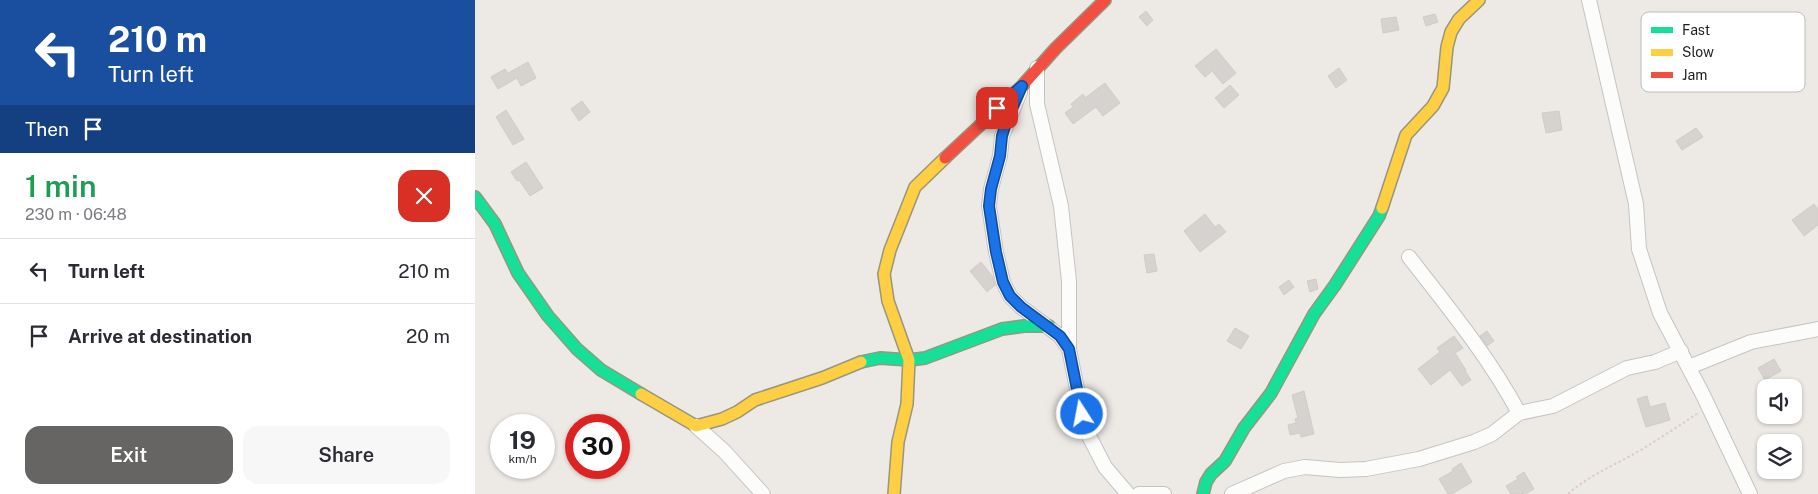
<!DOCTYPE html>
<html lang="en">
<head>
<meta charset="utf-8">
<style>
	body { margin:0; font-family:"Public Sans",sans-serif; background:#f7f7f7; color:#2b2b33; height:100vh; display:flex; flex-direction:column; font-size:19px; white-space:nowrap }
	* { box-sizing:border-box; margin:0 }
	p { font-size:16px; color:#7c7c81 }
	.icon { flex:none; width:28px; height:28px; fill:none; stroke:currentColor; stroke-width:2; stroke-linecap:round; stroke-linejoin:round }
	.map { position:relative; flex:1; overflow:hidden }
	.panel { display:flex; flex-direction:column; background:#fff; width:475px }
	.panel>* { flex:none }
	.banner { background:#1a4fa0; color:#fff; overflow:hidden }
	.controls { position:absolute; left:1282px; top:379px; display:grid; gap:10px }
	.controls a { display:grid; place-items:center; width:45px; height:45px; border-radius:10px; background:#fff; box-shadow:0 1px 4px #0004; font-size:25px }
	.speed { position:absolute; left:15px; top:414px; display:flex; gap:10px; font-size:25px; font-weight:700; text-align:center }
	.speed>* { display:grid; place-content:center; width:65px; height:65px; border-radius:50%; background:#fff; box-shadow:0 1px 4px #0004; line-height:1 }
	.speed small { font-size:12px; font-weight:400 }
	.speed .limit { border:8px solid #d22; background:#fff; color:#111 }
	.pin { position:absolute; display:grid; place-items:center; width:42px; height:42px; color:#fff; margin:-21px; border-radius:10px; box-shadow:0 2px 8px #0006 }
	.me { position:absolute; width:55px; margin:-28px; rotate:349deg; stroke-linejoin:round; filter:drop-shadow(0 0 4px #0008) }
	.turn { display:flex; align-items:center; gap:18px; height:105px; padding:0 25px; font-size:22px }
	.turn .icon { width:65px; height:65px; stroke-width:2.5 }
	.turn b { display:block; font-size:35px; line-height:42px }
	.then { display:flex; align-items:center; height:48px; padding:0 25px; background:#0003; gap:10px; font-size:19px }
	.round { display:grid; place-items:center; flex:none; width:52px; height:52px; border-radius:15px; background:#f7f7f7 }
	.overview { display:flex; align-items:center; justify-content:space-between; height:85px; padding:0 25px }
	h1 { font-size:30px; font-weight:600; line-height:38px; color:#1e9e55 }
	.action { display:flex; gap:10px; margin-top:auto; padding:10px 25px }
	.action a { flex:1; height:58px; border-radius:15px; background:#666564; color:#fff; font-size:20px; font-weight:600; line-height:58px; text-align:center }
	.action a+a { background:#f7f7f7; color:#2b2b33 }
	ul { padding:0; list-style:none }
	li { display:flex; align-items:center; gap:15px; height:65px; padding:0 25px; border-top:1px solid #e1e1e2 }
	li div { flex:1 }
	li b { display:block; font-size:19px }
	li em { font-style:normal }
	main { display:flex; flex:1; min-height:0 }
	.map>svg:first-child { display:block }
	.building { fill:#d5d2cf; stroke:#d0ccc7 }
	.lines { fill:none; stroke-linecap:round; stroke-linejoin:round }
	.street-casing { stroke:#c5c4c2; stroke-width:16 }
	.fast-casing { stroke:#97967e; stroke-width:14 }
	.slow-casing { stroke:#97967e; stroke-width:14 }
	.jam-casing { stroke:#97967e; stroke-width:14 }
	.path { stroke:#dbcbc9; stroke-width:2; stroke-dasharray:2.5 2.5; stroke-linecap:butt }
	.street { stroke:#fcfcfb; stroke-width:14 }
	.fast { stroke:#16e098; stroke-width:11 }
	.slow { stroke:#ffcf43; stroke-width:11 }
	.jam { stroke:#f24e42; stroke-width:11 }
	.route-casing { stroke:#114b97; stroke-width:12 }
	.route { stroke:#1a73e8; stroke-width:9 }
	.key { fill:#fff; stroke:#bcbcbc; stroke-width:1 }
	.key-label { font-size:14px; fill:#1e1e1e }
</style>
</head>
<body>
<main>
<section class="panel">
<div class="banner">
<div class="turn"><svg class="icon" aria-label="left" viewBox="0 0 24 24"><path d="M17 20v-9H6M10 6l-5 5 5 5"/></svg><div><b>210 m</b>Turn left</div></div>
<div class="then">Then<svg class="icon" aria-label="arrive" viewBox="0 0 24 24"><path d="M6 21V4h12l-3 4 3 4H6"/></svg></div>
</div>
<div class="overview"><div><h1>1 min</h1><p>230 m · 06:48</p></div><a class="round" style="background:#d93025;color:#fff"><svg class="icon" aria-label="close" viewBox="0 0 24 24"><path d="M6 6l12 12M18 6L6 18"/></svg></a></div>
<ul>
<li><svg class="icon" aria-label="left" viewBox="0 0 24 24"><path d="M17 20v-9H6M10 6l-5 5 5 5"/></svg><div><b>Turn left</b></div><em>210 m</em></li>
<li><svg class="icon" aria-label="arrive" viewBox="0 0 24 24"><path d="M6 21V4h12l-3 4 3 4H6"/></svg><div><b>Arrive at destination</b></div><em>20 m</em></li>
</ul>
<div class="action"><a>Exit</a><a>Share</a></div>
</section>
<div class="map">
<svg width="1343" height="494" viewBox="0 0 1343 494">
	<rect width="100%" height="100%" fill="#edeae6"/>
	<!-- building -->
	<g class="building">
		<polygon points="671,11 678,20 672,26 664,17"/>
		<polygon points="960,14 963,22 951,26 948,17"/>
		<polygon points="921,17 924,30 908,33 906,19"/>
		<polygon points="741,49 761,73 748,84 737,71 730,77 720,66"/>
		<polygon points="53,62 61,78 46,86 42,78 23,89 16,77 30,69 33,73"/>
		<polygon points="864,68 872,80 861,88 853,76"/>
		<polygon points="630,83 645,103 628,116 621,107 598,124 590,113 598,107 596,104 608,94 610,98"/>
		<polygon points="755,85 764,95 749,108 740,98"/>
		<polygon points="107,101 115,112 104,121 96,109"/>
		<polygon points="31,110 49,139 38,145 21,117"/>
		<polygon points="1084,111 1087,130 1071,133 1067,113"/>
		<polygon points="1221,128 1228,137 1207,150 1201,141"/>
		<polygon points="51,162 68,188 55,196 44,180 42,181 36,172"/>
		<polygon points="1339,204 1343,209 1343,225 1329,236 1317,220"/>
		<polygon points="730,214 740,227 744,224 751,232 725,252 709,231"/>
		<polygon points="679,254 682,271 672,273 669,255"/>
		<polygon points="506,262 518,277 520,285 512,292 495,271"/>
		<polygon points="841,279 843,289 835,292 832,281"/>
		<polygon points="814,280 819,287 809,295 804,287"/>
		<polygon points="760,328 774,336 766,349 752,341"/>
		<polygon points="1012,331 1019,341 1012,346 1005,336"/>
		<polygon points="979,336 988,348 980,353 991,370 990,371 996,380 987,386 975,370 956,385 943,369 965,352 962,348"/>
		<polygon points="1299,359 1306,371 1290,380 1283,368"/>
		<polygon points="829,391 839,434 826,437 825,433 815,435 813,425 821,423 820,419 823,418 817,395"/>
		<polygon points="1172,396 1175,407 1190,403 1195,420 1171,427 1162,399"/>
		<polygon points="986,463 997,482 977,494 973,494 964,479 978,471 977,469"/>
		<polygon points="1049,472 1059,489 1050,494 1036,494 1031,486 1043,479 1041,477"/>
	</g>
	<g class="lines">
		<!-- street casing -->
		<g class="street-casing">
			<g id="street">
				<polyline points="1114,0 1161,204 1164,249 1185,313 1228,395 1275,494"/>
				<polyline points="562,68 562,104 586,206 594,281 594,349"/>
				<polyline points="545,92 527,136 525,156 516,189 514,206 521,252 528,282 535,296 546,307 585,336 594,349 607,414 614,436 630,467 653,494"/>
				<path d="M 934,257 C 973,307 1014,357 1044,413"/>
				<polyline points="1214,367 1276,342 1343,329"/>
				<polyline points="221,426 249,451 288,494"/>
				<polyline points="664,494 689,494"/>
				<polyline points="757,494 809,471 830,467 865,470 891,469 944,459 999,442 1017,434 1044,413 1078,406 1152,368 1180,362 1206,351"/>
			</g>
		</g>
		<!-- fast casing -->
		<g class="fast-casing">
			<g id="fast">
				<polyline points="0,197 20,224 43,273 73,316 102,349 126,370 166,394"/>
				<polyline points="386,362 405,358 434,360 450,358 527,329 549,326 574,326"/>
				<polyline points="728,494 731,482 736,474 750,461 769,428 796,393 839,314 860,285 904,216 907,208"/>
			</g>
		</g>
		<!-- slow casing -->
		<g class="slow-casing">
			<g id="slow">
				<polyline points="907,208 931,135 958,106 968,88 972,47 976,32 984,19 1004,0"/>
				<polyline points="166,394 221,426 247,419 262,412 280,400 347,378 386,362"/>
				<polyline points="419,494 423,442 432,404 434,360 413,301 409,274 415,250 440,187 470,158"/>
			</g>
		</g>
		<!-- jam casing -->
		<g class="jam-casing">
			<polyline id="jam" points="470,158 547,86 581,48 630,0"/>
		</g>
		<!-- path -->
		<path class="path" d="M 1095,494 L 1094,493 C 1114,476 1135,467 1157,455 C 1180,442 1202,427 1223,413"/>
		<!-- street -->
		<use href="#street" class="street"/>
		<!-- fast -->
		<use href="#fast" class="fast"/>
		<!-- slow -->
		<use href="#slow" class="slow"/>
		<!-- jam -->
		<use href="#jam" class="jam"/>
	</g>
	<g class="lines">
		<!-- route casing -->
		<g class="route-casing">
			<polyline id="route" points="522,108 547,86 532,120 527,136 525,156 516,189 514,206 521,252 528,282 535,296 546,307 585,336 594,349 607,414"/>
		</g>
		<!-- route -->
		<use href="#route" class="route"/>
	</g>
	<!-- legend -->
	<rect x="1166" y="12" width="164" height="80" rx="8" class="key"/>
	<rect x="1176" y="27" width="22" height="6" fill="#16e098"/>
	<rect x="1176" y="49" width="22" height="7" fill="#ffcf43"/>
	<rect x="1176" y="72" width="22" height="6" fill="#f24e42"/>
	<g class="key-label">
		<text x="1207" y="35">Fast</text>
		<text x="1207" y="57">Slow</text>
		<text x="1207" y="80">Jam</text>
	</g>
</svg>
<div class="controls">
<a><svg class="icon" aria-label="sound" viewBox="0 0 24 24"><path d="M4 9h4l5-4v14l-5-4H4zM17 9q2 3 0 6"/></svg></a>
<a><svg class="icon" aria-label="layers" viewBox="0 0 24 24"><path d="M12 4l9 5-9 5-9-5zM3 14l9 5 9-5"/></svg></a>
</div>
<div class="speed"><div>19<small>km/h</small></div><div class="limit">30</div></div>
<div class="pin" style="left:522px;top:108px;background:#d93025"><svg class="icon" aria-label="arrive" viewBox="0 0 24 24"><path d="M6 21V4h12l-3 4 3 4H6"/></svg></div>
<svg class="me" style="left:607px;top:414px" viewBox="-20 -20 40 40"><circle r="17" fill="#1a73e8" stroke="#fff" stroke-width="3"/><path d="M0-11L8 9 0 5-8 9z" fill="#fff"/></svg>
</div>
</main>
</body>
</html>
